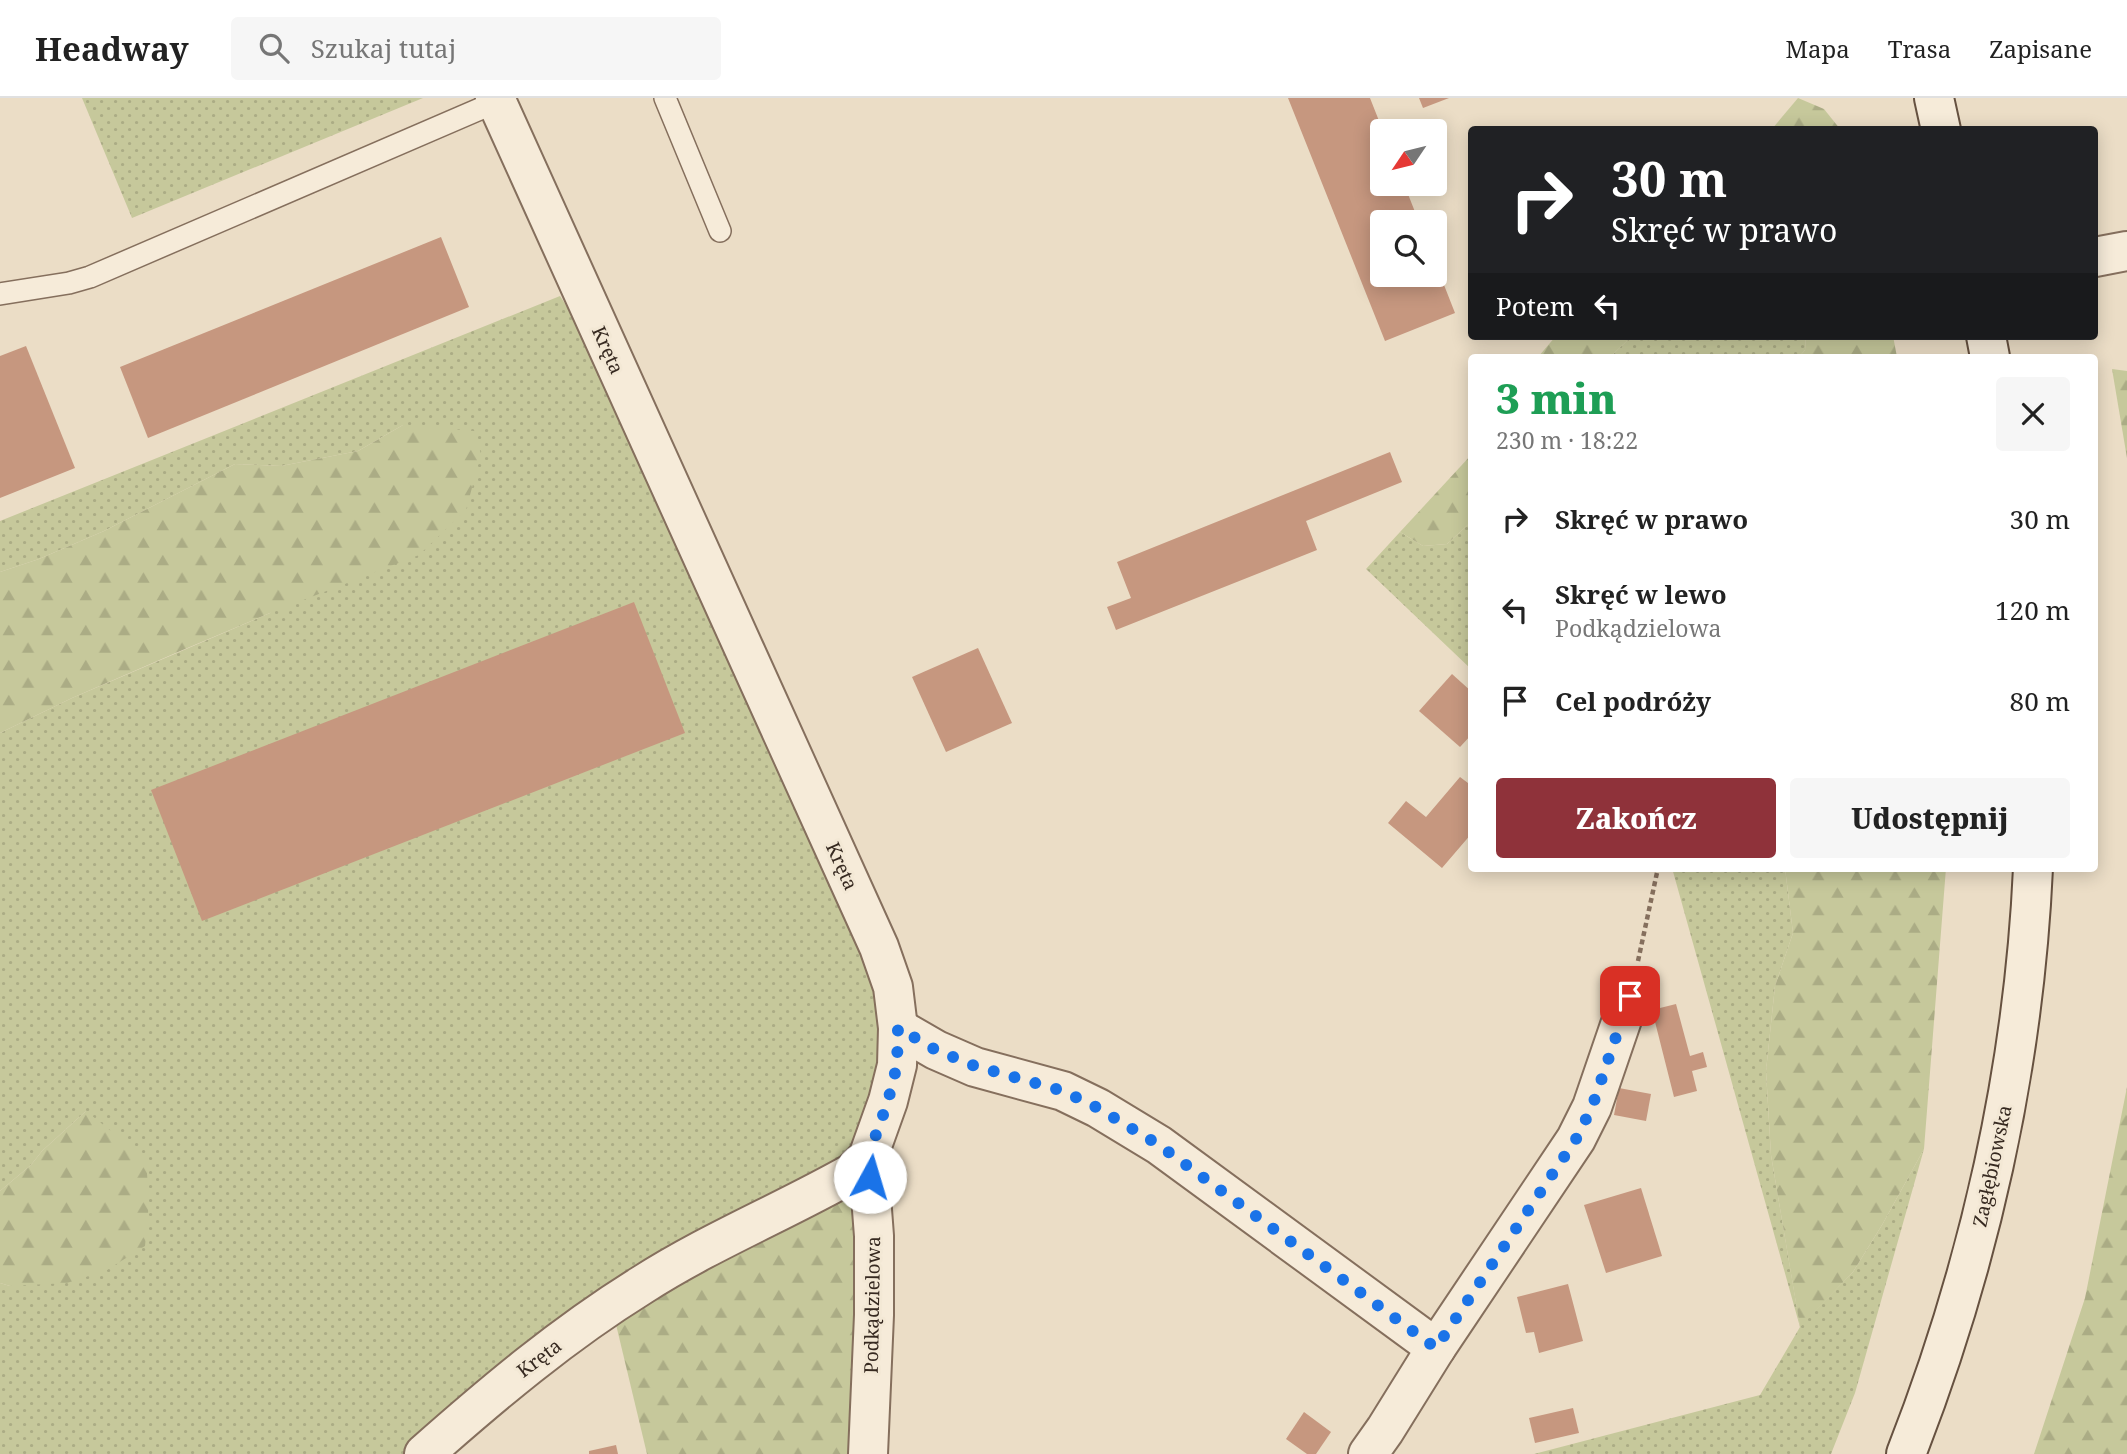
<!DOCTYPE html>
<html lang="pl">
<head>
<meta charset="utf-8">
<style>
	body { margin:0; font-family:"Noto Serif",serif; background:#f6f6f6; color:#222; height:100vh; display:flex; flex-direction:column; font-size:26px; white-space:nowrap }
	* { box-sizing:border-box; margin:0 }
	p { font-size:23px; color:#767676 }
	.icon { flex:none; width:38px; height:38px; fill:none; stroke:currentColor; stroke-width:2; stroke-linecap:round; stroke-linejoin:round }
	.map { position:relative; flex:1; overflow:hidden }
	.drawer { position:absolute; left:1468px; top:256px; width:630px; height:518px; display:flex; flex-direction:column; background:#fff; border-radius:7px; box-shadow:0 4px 18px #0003 }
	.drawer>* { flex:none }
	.hud { position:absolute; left:1468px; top:28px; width:630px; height:214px; border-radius:7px; box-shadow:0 4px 18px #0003; background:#202124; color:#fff; overflow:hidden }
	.needle { width:46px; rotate:235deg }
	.controls { position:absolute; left:1370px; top:21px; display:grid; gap:14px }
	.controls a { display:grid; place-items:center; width:77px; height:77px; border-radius:7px; background:#fff; box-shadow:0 4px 18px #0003; font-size:35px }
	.pin { position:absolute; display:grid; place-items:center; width:60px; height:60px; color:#fff; margin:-30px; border-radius:14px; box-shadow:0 4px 10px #0006 }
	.me { position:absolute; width:77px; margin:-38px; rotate:6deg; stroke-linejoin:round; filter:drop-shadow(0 0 5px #0008) }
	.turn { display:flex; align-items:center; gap:24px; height:147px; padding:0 28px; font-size:32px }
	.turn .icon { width:91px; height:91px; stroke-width:2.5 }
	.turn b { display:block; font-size:49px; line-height:60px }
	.then { display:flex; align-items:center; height:66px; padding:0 28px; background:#0003; gap:14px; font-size:26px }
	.round { display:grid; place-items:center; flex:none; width:74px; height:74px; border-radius:7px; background:#f6f6f6 }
	.overview { display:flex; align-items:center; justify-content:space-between; height:119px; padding:0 28px }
	h1 { font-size:42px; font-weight:800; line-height:52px; color:#1e9e55 }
	.primary-button { display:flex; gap:14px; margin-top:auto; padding:14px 28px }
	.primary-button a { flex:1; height:80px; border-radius:7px; background:#8f323a; color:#fff; font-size:28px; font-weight:800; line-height:80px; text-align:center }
	.primary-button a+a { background:#f6f6f6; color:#222 }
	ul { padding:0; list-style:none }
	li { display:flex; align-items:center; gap:21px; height:91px; padding:0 28px }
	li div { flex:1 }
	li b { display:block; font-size:26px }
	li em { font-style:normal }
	header { display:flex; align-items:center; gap:42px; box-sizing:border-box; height:98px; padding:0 35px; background:#fff; border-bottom:2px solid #e0e0e0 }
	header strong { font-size:33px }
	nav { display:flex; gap:38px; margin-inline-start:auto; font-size:24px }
	.search { width:490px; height:63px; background:#f6f6f6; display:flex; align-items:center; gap:18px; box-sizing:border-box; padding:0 24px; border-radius:7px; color:#767676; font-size:26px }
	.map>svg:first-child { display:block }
	.grass { fill:url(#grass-dots) }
	.forest { fill:url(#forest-firs) }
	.building { fill:#c6977f }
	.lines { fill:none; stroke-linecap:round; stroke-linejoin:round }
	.lane-casing { stroke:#856f5d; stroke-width:24 }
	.street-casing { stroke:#856f5d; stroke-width:42 }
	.secondary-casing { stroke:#665140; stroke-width:42 }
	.path { stroke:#856f5d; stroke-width:4.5; stroke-dasharray:5 3.5; stroke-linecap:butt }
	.lane { stroke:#f6ebd9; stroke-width:21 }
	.street { stroke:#f6ebd9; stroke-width:38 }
	.secondary { stroke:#f6ebd9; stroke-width:38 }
	.route { stroke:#1a73e8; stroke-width:12; stroke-dasharray:0 21.6 }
	.labels { text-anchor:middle; stroke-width:6; stroke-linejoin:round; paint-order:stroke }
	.street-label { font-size:19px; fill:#362920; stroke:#f3e8d5 }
</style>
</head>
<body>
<header>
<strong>Headway</strong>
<div class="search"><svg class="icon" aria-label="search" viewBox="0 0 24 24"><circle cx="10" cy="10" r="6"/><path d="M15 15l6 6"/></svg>Szukaj tutaj</div>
<nav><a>Mapa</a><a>Trasa</a><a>Zapisane</a></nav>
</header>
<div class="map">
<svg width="2127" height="1356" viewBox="0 0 2127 1356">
	<defs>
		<pattern id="grass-dots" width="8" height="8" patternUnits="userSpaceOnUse" patternTransform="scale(1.75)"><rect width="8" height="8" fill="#c6c89b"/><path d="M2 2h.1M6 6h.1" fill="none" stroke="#abac85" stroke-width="1.8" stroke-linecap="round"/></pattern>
		<pattern id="forest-firs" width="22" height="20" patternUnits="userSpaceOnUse" patternTransform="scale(1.75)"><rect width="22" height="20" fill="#c6c89b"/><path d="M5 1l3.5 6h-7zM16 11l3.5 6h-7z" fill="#abac85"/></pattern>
	</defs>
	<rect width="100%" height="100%" fill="#ebddc6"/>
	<!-- grass -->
	<g class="grass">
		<polygon points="82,0 423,0 132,120"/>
		<polygon points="560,198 578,225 873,875 883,956 872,1013 847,1058 409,1356 0,1356 0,1185 10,1188 86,1013 42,1053 31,1067 0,1093 0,635 72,600 270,515 403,327 358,353 281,368 235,366 104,433 39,461 0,474 0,423"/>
		<polygon points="1632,238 1806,238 1805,252 1799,259 1610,259"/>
		<polygon points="1472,423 1472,572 1366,471 1400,434 1423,448 1447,446"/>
		<polygon points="1672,770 1785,770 1793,835 1775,888 1766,973 1771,1057 1800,1228 1853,1174 1882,1127 1924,1051 1855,1295 1831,1356 1534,1356 1760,1297 1800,1229"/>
	</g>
	<!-- forest -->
	<g class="forest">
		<polygon points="1798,0 1824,11 1840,31 1772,31"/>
		<polygon points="1556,238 1632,238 1610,259 1538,259"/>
		<polygon points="1806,238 1893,238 1897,259 1799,259 1805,252"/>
		<polygon points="2112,271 2127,273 2127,360"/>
		<polygon points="403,327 474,333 481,356 466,412 419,457 270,515 178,554 72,600 0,635 0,474 39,461 104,433 235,366 281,368 358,353"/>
		<polygon points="1472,356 1472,423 1447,446 1423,448 1400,434"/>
		<polygon points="1785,770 1946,770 1924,1051 1882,1127 1853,1174 1800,1229 1771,1057 1766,973 1775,888 1793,835"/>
		<polygon points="2127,989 2127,1356 2034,1356 2085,1200"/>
		<polygon points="86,1013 146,1061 149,1104 145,1148 107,1172 67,1185 10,1188 0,1185 0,1093 31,1067 42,1053"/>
		<polygon points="850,1087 874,1217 869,1356 647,1356 613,1214"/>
	</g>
	<!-- building -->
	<g class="building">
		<polygon points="1288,0 1370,0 1383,33 1382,86 1404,86 1419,124 1382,124 1382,177 1435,177 1435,164 1455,215 1385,243"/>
		<polygon points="1419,0 1449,0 1423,10"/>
		<polygon points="441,139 469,209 148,340 120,269"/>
		<polygon points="26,248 75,370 0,400 0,258"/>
		<polygon points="1390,354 1402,384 1306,423 1317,452 1116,532 1107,509 1131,500 1117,464"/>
		<polygon points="634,504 685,635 202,823 151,692"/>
		<polygon points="978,550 1012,625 946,654 912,579"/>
		<polygon points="1452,576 1472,594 1472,636 1460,649 1419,613"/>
		<polygon points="1460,679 1472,688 1472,735 1442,770 1388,725 1406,703 1426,719"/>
		<polygon points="1676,906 1690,958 1703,954 1707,969 1692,973 1697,993 1674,999 1652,912"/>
		<polygon points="1619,990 1651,996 1646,1023 1614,1017"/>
		<polygon points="1641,1090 1662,1158 1606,1175 1584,1107"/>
		<polygon points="1568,1186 1583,1243 1539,1255 1534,1234 1526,1235 1517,1199"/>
		<polygon points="1573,1310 1579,1335 1535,1345 1529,1320"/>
		<polygon points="1304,1314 1331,1334 1316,1356 1307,1356 1286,1341"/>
		<polygon points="616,1347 618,1356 589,1356 589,1353"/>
	</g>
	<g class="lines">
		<!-- lane casing -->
		<g class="lane-casing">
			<g id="lane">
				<polyline points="665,0 720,133"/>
				<polyline points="0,196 69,185 90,179 496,4"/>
			</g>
		</g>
		<!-- street casing -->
		<g class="street-casing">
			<g id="street">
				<polyline points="2095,159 2127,153"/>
				<polyline points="898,930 936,952 975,969 1063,993 1098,1010 1159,1047 1436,1250"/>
				<polyline points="868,1059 874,1138 874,1217 868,1356"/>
				<path d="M 424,1356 C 493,1295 563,1236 642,1187 C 709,1144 783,1114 852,1075 L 868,1059 L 888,1003 L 897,967 L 898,930 L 893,889 L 879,849 L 495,0"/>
				<polyline points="1368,1356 1385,1332 1436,1250 1576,1041 1592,1009 1630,898"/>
			</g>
		</g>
		<!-- secondary casing -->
		<g class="secondary-casing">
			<g id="secondary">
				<polyline points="1934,0 1941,32"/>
				<polyline points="1986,238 1990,259"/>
				<path d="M 1906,1356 C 1979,1170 2024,970 2033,770"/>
			</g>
		</g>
		<!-- path -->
		<polyline class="path" points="1638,863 1658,770"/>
		<!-- lane -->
		<use href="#lane" class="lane"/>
		<!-- street -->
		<use href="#street" class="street"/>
		<!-- secondary -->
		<use href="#secondary" class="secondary"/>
	</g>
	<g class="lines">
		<!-- route -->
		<polyline class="route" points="870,1079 868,1059 888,1003 897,967 898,930 936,952 975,968 1063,993 1098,1010 1159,1047 1436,1250 1576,1041 1592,1009 1630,898"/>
	</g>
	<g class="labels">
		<!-- street labels -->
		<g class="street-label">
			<text transform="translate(608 252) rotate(66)" y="7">Kręta</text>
			<text transform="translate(842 768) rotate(66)" y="7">Kręta</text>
			<text transform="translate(1992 1068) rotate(-78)" y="7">Zagłębiowska</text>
			<text transform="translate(872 1207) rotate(-89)" y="7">Podkądzielowa</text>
			<text transform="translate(539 1260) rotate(-37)" y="7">Kręta</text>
		</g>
	</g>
</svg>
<div class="controls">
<a><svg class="needle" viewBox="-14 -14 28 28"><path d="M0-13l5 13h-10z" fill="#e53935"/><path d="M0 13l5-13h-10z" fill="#767676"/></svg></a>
<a><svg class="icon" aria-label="search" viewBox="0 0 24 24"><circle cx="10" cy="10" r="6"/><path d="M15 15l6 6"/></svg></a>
</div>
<div class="pin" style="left:1630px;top:898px;background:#d93025"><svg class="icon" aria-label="arrive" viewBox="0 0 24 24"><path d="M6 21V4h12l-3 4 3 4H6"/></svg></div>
<svg class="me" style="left:870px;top:1079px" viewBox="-20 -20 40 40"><circle r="19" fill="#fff"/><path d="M0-13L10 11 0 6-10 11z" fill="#1a73e8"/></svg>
<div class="hud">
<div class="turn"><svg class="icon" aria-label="right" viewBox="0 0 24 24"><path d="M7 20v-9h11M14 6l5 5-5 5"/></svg><div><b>30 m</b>Skręć w prawo</div></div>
<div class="then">Potem<svg class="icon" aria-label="left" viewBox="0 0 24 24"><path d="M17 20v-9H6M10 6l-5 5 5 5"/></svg></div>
</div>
<section class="drawer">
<div class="overview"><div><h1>3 min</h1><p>230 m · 18:22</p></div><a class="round"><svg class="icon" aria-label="close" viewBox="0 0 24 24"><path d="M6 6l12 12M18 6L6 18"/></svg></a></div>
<ul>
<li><svg class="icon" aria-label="right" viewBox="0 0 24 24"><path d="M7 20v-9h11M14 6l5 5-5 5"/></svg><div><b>Skręć w prawo</b></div><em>30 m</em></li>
<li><svg class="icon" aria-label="left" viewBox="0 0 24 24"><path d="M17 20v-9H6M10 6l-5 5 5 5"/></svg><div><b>Skręć w lewo</b><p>Podkądzielowa</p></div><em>120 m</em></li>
<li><svg class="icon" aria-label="arrive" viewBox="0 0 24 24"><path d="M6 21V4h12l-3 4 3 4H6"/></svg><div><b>Cel podróży</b></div><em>80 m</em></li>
</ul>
<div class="primary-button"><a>Zakończ</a><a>Udostępnij</a></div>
</section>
</div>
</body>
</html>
